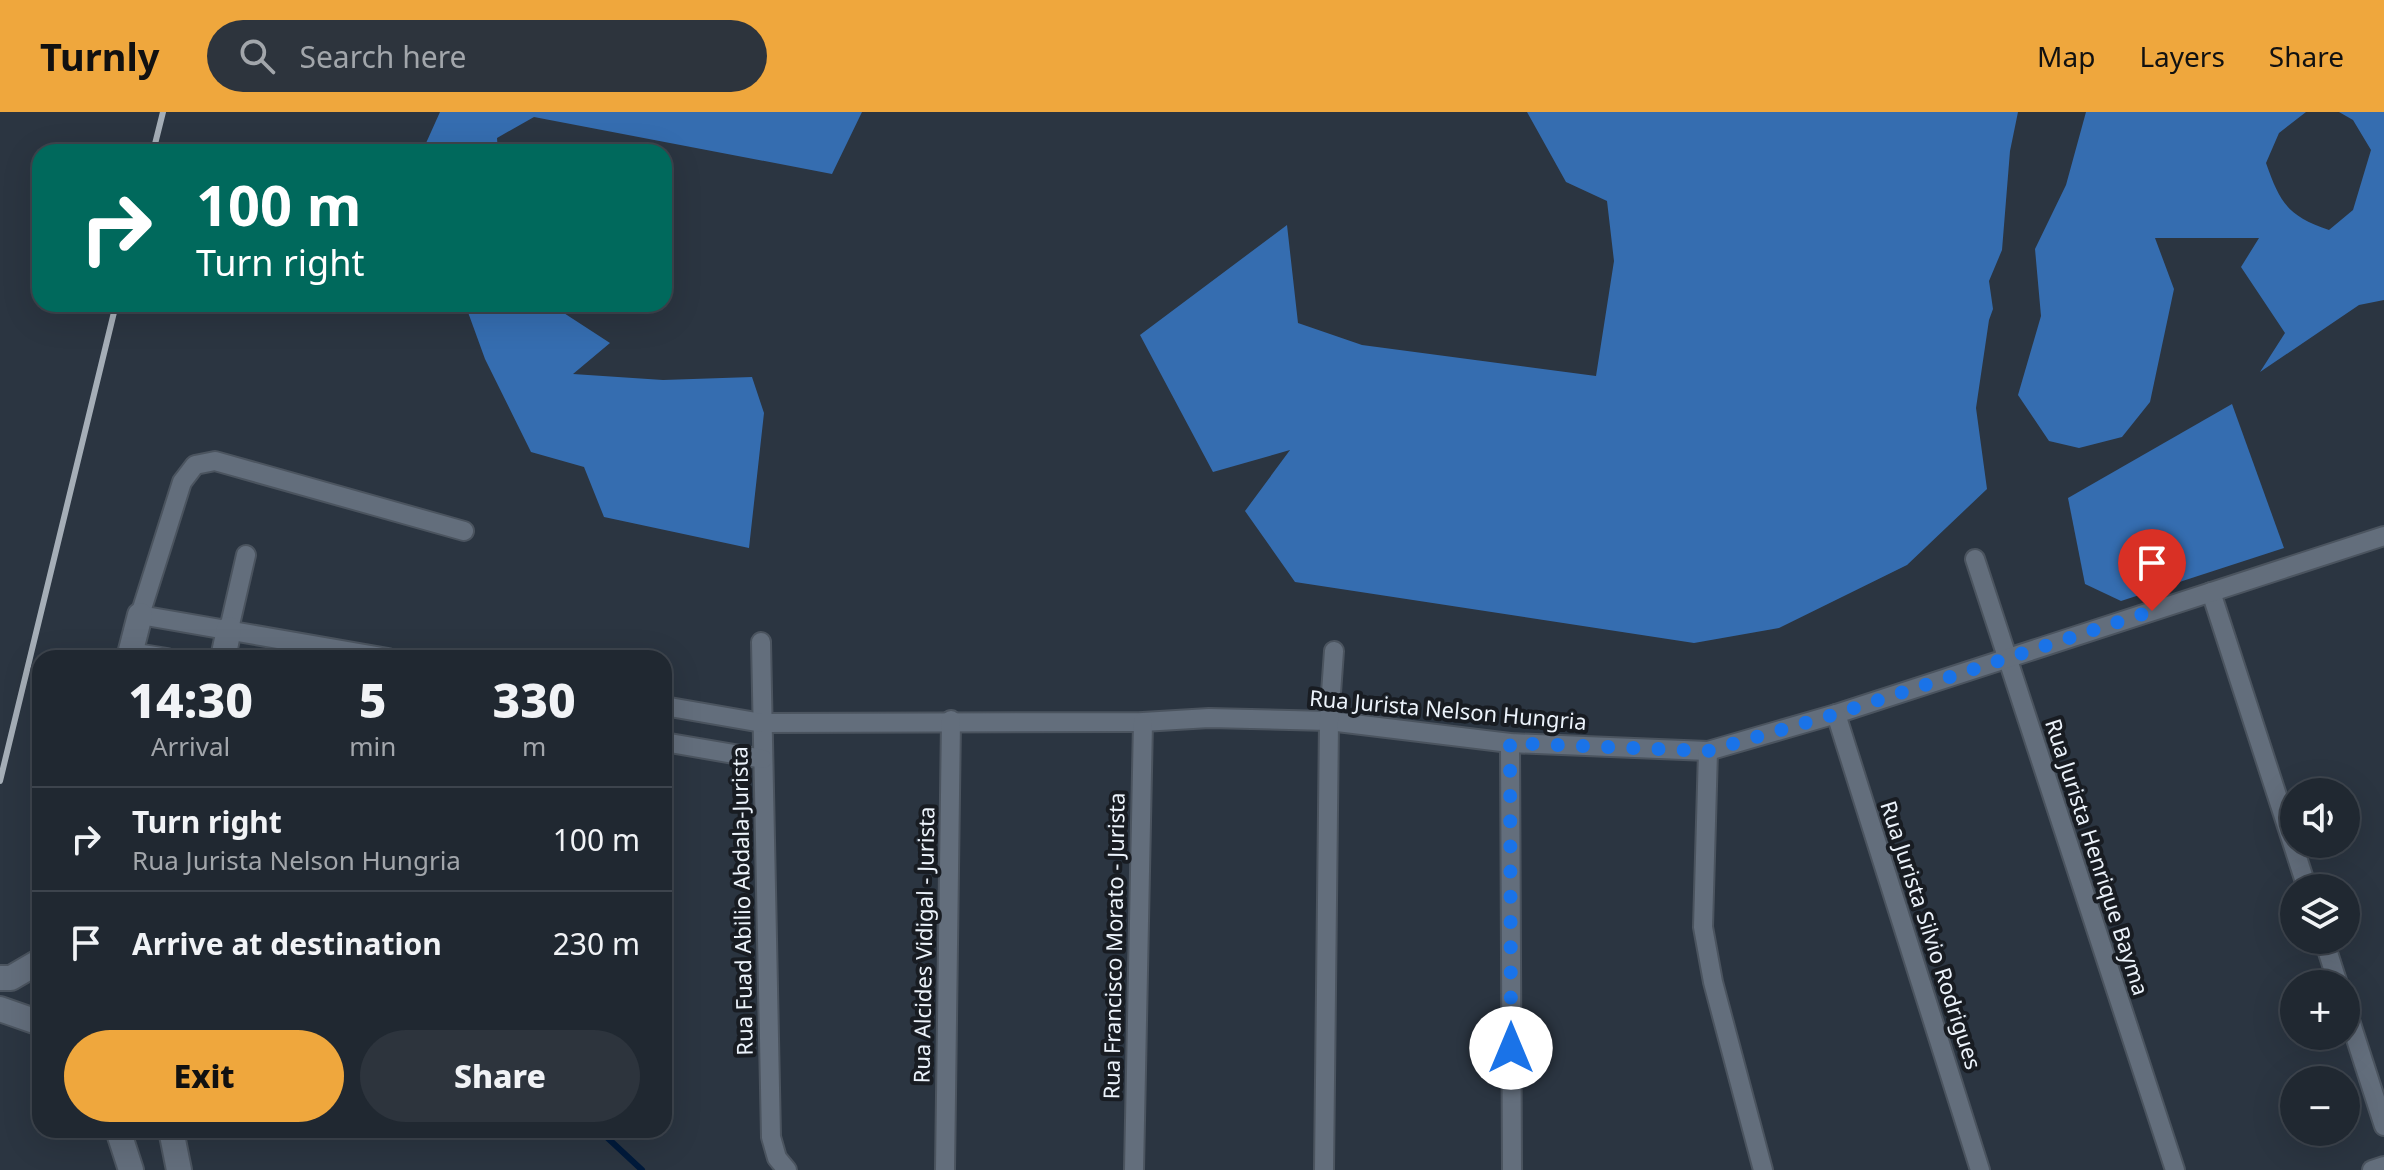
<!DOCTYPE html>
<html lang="en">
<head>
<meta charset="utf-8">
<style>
	body { margin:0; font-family:"Noto Sans",sans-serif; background:#2d343d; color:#f1f3f6; height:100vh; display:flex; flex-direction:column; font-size:30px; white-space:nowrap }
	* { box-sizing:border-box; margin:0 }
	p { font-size:26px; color:#a2a6ab }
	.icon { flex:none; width:44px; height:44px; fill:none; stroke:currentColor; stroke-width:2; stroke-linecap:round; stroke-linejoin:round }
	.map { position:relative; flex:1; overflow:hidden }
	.panel { position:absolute; left:32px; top:538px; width:640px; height:488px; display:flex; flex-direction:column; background:#202831; border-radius:24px; box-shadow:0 8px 32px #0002,0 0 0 2px #3d444d }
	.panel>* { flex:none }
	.guide { position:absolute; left:32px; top:32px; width:640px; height:168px; border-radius:24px; box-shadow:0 8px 32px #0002,0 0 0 2px #3d444d; background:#00695c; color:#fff; overflow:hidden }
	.buttons { position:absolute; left:2280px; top:666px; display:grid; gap:16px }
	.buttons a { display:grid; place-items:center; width:80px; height:80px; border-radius:50%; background:#202831; box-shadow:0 8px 32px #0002,0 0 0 2px #3d444d; font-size:40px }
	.pin { position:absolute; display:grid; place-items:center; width:68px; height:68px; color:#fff; margin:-82px -34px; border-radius:50% 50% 50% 0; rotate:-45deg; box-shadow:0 0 8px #0007 }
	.pin .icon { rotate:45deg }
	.me { position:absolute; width:88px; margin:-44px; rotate:0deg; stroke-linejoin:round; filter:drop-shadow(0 0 6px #0008) }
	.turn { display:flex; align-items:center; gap:28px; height:168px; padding:0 32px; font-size:36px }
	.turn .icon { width:104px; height:104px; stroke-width:2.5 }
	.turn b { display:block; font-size:56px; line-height:68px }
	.eta { display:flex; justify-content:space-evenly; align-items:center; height:136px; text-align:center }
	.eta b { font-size:48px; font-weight:800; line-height:56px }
	.cta { display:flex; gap:16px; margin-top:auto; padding:16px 32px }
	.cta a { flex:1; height:92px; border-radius:48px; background:#efa73d; color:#111; font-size:32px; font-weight:800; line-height:92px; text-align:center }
	.cta a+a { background:#2d343d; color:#f1f3f6 }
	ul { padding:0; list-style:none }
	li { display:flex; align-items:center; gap:24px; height:104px; padding:0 32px; border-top:2px solid #3d444d }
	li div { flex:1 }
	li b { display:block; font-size:30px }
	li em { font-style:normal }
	header { display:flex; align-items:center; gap:48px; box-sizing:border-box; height:112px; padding:0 40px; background:#efa73d; color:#111 }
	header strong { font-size:38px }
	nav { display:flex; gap:44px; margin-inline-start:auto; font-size:28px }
	.search { width:560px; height:72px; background:#2d343d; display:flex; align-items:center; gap:20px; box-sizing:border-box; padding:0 28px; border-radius:44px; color:#a2a6ab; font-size:30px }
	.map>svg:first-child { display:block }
	.forest { fill:#356db0 }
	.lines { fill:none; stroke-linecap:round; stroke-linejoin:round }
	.stream { stroke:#001a3b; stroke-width:6 }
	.minor-casing { stroke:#4b545f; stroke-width:22 }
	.tertiary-casing { stroke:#4b545f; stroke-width:28 }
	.minor { stroke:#636e7c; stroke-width:18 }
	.tertiary { stroke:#636e7c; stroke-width:24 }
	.rail { stroke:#a5aeb7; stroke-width:6 }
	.route { stroke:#1a73e8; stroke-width:14; stroke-dasharray:0 25.2 }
	.labels { text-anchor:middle; stroke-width:8; stroke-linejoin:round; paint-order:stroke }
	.street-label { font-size:22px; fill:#ecf3fb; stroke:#181c22 }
</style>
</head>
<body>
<header>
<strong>Turnly</strong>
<div class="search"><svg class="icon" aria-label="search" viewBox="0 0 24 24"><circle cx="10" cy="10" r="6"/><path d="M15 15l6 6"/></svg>Search here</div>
<nav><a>Map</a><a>Layers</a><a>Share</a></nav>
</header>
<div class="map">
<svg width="2384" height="1058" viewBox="0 0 2384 1058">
	<rect width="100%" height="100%" fill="#2b3541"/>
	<!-- forest -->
	<g class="forest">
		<polygon points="440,0 862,0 832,62 534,5 497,26 498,40 422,40"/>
		<polygon points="1527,0 2018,0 2010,39 2002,138 1989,169 1993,197 1989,208 1976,296 1987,377 1907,453 1779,516 1694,531 1295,470 1245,399 1290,338 1213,360 1140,223 1287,113 1298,211 1362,233 1596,264 1614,149 1607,89 1566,70"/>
		<path d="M 2086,0 L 2306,0 L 2279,21 L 2266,51 C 2280,91 2288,104 2329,118 L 2353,98 L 2371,38 L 2353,8 L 2339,0 L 2384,0 L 2384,188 L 2359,193 L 2260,260 L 2285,221 L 2241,155 L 2259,126 L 2155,126 L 2174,177 L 2150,290 L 2122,325 L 2079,336 L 2049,329 L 2018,283 L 2041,204 L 2035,137 L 2066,73 Z"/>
		<polygon points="465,192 550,192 610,231 573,262 663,268 752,265 764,301 749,436 604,405 584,355 531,340 485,247"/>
		<polygon points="2232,292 2284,436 2121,489 2085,472 2068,386"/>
	</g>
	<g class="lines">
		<!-- stream -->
		<polyline class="stream" points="599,1018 642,1058"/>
		<!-- minor casing -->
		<g class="minor-casing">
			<g id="minor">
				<polyline points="1975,447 2175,1058"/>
				<polyline points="2211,480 2307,776"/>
				<polyline points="229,517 246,443"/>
				<polyline points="761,530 771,1025 777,1046 787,1058"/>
				<polyline points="130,540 167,546"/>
				<polyline points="388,546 140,503 182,370 195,353 215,349 464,419"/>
				<polyline points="664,594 762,611 1143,610 1209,606 1329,609 1510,631 1708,639 1836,602 2384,424"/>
				<polyline points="1836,602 1980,1058"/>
				<polyline points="664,630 763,647"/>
				<polyline points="1510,631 1512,1058"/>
				<polyline points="1708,639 1703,815 1713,870 1763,1058"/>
				<polyline points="2324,828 2338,872"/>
				<polyline points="2346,896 2384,1014"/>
				<polyline points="945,1058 951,608"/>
				<polyline points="1134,1058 1143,610"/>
				<polyline points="1324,1058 1329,609 1334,539"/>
				<polyline points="2372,1058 2384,1054"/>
			</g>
		</g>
		<!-- tertiary casing -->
		<g class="tertiary-casing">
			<g id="tertiary">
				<polyline points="129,546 140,503"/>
				<polyline points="223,546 229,517"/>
				<polyline points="0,866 11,866 40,849"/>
				<polyline points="0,897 40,911"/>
				<polyline points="118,1018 131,1058"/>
				<polyline points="171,1018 179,1058"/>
			</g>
		</g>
		<!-- minor -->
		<use href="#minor" class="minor"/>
		<!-- tertiary -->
		<use href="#tertiary" class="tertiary"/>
		<!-- rail -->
		<g class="rail">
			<polyline points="153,40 163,0"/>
			<polyline points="0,669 116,192"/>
		</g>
	</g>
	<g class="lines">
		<!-- route -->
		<polyline class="route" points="1511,936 1510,631 1708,639 1836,602 2152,499"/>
	</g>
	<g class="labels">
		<!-- street labels -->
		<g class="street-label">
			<text transform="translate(1448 598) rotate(5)" y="8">Rua Jurista Nelson Hungria</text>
			<text transform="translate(2097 745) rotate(72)" y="8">Rua Jurista Henrique Bayma</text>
			<text transform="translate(742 789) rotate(-91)" y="8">Rua Fuad Abilio Abdala-Jurista</text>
			<text transform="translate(1931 823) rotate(72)" y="8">Rua Jurista Silvio Rodrigues</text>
			<text transform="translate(924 833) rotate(-89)" y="8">Rua Alcides Vidigal - Jurista</text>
			<text transform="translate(1114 834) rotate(-89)" y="8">Rua Francisco Morato - Jurista</text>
		</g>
	</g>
</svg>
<div class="buttons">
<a><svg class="icon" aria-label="sound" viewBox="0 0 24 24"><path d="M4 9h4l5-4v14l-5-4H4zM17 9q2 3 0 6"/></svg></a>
<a><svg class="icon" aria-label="layers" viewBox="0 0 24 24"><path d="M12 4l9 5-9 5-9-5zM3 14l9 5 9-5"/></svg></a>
<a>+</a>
<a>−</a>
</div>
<div class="pin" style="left:2152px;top:499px;background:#d93025"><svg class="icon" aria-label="arrive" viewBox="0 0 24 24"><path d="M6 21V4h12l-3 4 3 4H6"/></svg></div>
<svg class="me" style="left:1511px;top:936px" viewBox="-20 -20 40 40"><circle r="19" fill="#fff"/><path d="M0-13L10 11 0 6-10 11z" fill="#1a73e8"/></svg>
<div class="guide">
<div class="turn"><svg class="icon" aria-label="right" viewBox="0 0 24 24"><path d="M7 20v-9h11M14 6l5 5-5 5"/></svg><div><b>100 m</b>Turn right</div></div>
</div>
<section class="panel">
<div class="eta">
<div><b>14:30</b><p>Arrival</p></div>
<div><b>5</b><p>min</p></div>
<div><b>330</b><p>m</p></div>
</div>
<ul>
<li><svg class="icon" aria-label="right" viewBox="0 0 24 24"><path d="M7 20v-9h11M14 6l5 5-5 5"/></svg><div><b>Turn right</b><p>Rua Jurista Nelson Hungria</p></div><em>100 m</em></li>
<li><svg class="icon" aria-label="arrive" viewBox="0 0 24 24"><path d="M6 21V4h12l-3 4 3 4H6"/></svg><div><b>Arrive at destination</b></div><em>230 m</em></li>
</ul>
<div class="cta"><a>Exit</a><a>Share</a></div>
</section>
</div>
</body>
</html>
